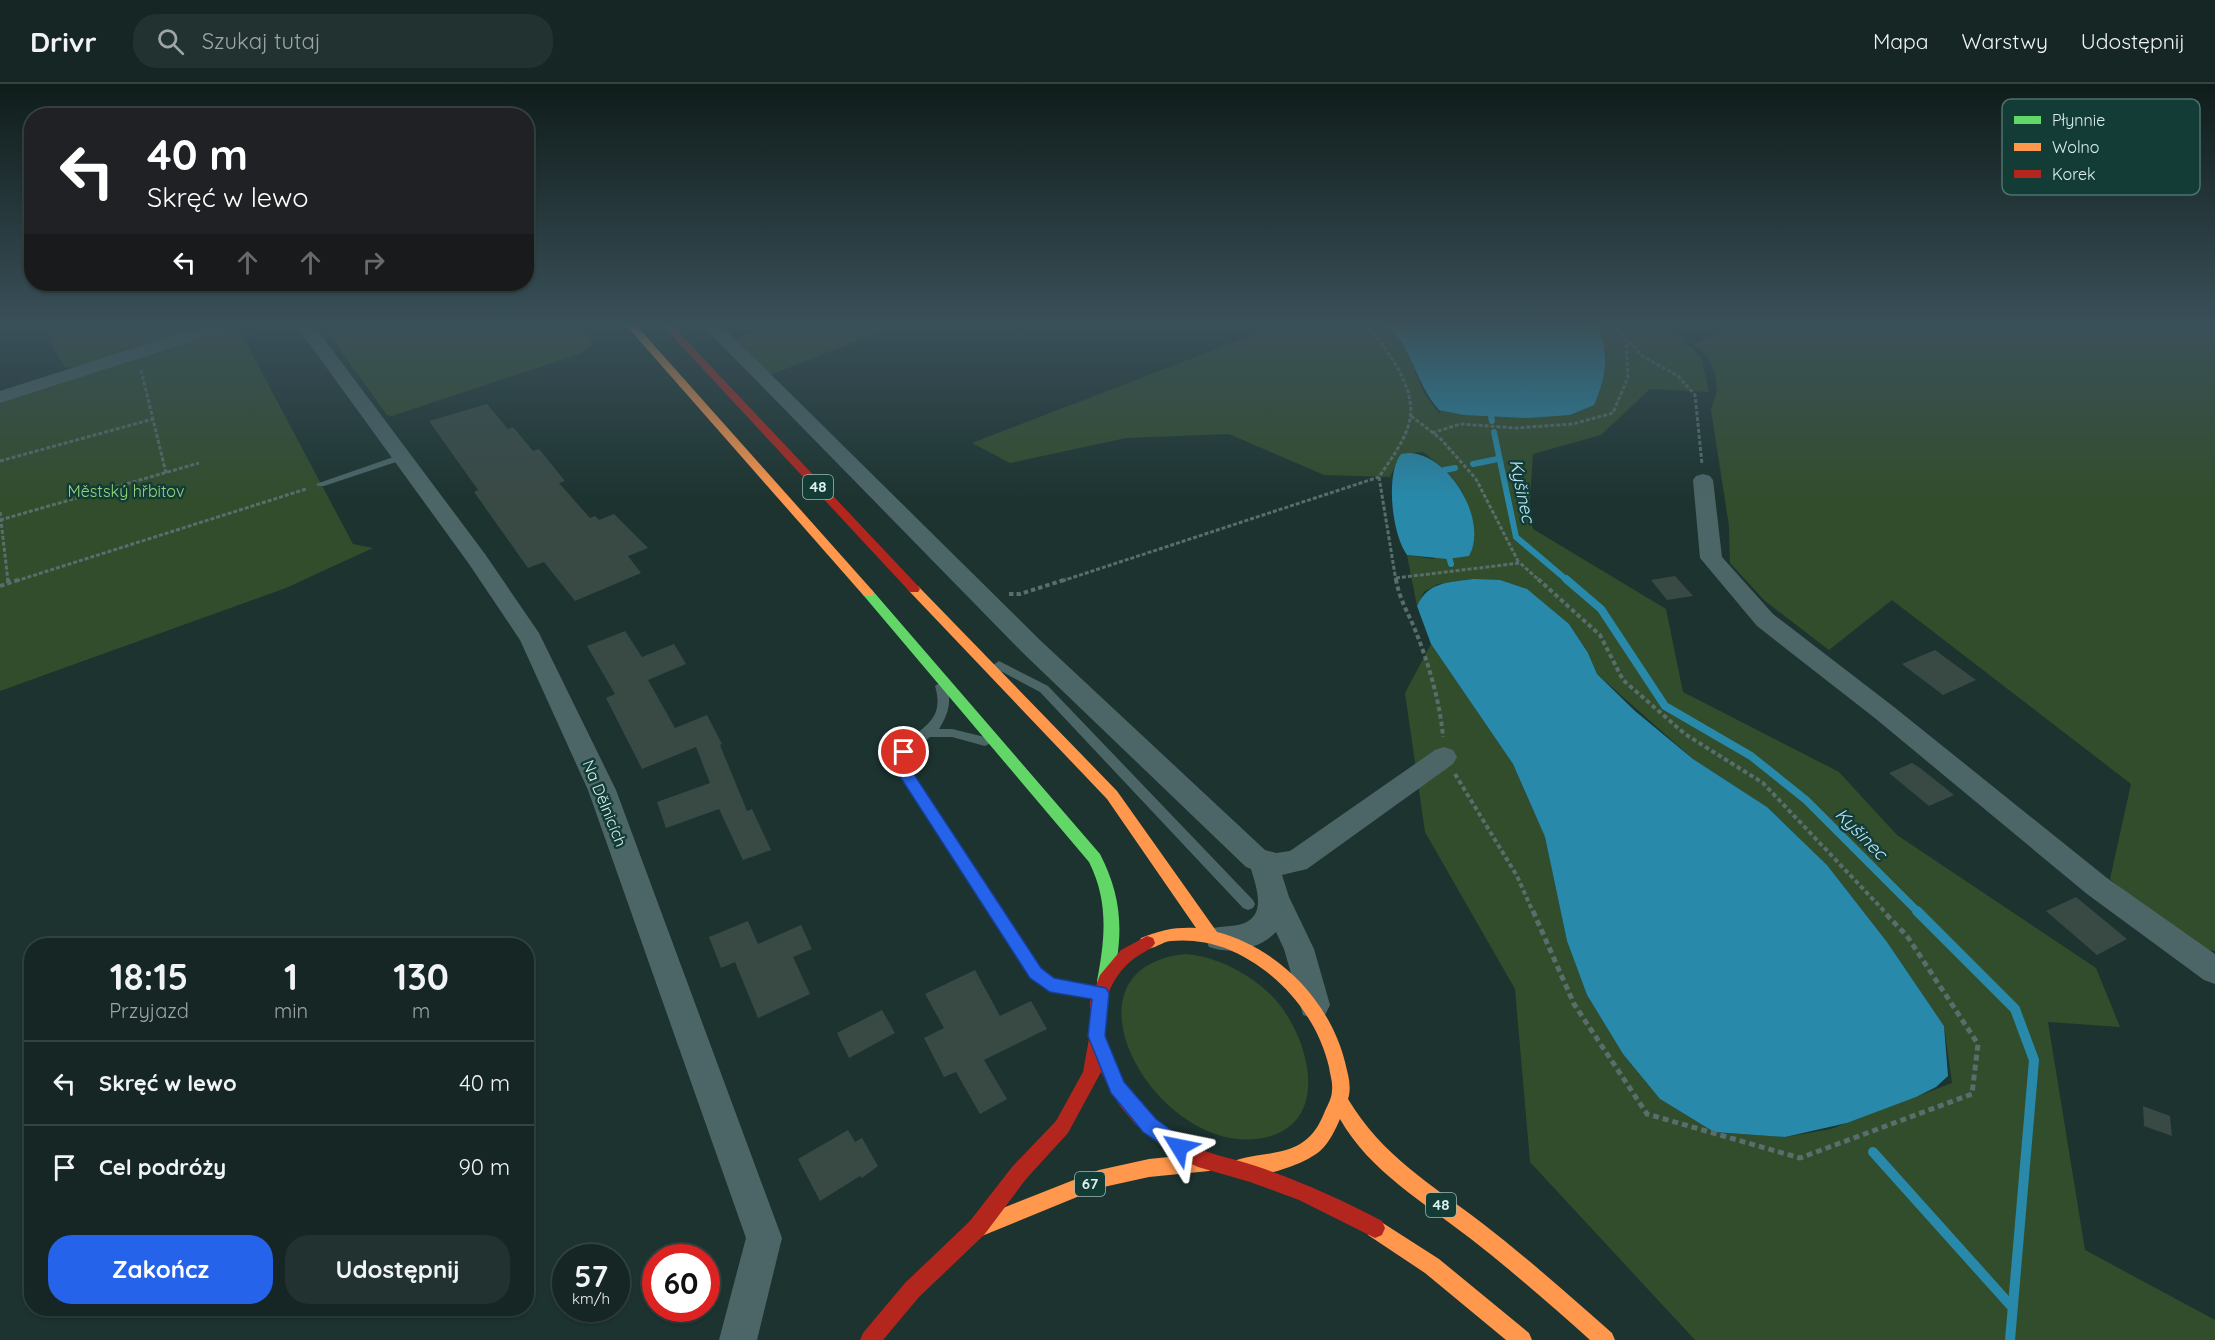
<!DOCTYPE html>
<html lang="pl">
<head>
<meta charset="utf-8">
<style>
	body { margin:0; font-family:Quicksand,sans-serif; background:#223231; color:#f1f3f6; height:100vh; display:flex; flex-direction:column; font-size:22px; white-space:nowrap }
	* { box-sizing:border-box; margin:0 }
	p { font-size:20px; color:#9da5a6 }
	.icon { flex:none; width:33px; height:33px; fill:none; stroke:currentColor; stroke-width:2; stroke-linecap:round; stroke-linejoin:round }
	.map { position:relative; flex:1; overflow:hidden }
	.details { position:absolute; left:24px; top:854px; width:510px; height:378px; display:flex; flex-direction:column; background:#152624; border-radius:24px; box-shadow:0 2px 4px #0004,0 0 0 2px #344341 }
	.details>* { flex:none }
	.hud { position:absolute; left:24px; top:24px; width:510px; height:183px; border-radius:24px; box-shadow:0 2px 4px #0004,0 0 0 2px #344341; background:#202124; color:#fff; overflow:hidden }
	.speed { position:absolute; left:552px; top:1160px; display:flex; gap:12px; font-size:30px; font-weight:700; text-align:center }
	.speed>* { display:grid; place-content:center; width:78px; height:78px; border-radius:50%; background:#152624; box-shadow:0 2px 4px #0004,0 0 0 2px #344341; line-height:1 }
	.speed small { font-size:15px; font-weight:400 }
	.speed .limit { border:9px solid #d22; background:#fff; color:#111 }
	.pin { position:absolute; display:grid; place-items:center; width:51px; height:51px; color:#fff; margin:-26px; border:3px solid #fff; border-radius:50%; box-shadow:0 2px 6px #0007 }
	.me { position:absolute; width:66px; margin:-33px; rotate:305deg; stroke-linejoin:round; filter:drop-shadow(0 0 4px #0008) }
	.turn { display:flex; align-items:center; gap:21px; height:126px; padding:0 24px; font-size:27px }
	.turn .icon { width:78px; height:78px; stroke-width:2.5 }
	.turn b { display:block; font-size:42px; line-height:51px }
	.lanes { display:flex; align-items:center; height:57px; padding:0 24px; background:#0003; justify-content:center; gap:30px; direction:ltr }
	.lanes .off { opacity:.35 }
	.eta { display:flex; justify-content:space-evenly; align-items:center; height:102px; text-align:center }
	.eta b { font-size:36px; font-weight:800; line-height:42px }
	.action { display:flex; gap:12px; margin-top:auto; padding:12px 24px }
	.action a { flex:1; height:69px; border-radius:24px; background:#2563eb; color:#fff; font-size:24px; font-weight:800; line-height:69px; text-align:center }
	.action a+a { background:#223231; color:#f1f3f6 }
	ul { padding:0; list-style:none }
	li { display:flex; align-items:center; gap:18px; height:84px; padding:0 24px; border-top:2px solid #344341 }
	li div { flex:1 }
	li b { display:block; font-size:22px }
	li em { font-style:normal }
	header { display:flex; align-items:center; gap:36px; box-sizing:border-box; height:84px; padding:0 30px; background:#152624; border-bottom:2px solid #344341 }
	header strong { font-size:28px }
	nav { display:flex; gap:33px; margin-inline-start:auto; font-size:21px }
	.search { width:420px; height:54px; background:#223231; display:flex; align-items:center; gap:15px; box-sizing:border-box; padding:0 21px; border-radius:24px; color:#9da5a6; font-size:22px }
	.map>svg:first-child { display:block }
	.green { fill:#324d2c }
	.water { fill:#2889aa }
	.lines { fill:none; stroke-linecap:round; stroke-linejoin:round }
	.stream-far2 { stroke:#2889aa; stroke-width:6 }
	.stream-far1 { stroke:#2889aa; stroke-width:8 }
	.stream { stroke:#2889aa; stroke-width:10 }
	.building { fill:#394a45 }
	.path-far2 { stroke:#586d6c; stroke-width:3; stroke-dasharray:4 2; stroke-linecap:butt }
	.path-far1 { stroke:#586d6c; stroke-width:4; stroke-dasharray:4.5 3; stroke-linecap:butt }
	.path { stroke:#586d6c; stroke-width:5; stroke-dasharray:6 4; stroke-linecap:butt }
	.lane { fill:#4c6668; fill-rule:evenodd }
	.street { fill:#4c6668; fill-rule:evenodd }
	.fast { fill:#63d668; fill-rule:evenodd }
	.slow { fill:#ff974d; fill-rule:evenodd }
	.jam { fill:#b3261e; fill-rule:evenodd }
	.route { fill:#2563eb; stroke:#184099; stroke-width:1.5 }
	.labels { text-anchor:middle; stroke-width:5; stroke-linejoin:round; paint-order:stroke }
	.shield { fill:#133c36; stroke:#9fbab5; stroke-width:1.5 }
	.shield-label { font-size:15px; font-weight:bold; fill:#dbf0ec }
	.park-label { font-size:16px; fill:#96d67c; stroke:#133c36 }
	.street-label { font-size:16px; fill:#dbf0ec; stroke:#133c36 }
	.water-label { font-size:18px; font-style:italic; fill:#bae7fc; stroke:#133c36 }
	.key { fill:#133c36; stroke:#4f726d; stroke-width:1.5 }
	.key-label { font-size:16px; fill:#dbf0ec }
</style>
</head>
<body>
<header>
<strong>Drivr</strong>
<div class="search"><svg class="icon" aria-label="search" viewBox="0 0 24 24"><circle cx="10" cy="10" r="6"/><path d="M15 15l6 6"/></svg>Szukaj tutaj</div>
<nav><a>Mapa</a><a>Warstwy</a><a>Udostępnij</a></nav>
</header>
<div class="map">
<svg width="2215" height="1256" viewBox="0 0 2215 1256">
	<rect width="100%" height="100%" fill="#1c3330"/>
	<!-- green -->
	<g class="green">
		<polygon points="31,240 181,240 189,248 87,281 66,284 54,266 48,248 35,245"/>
		<polygon points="236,240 353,460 373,464 286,504 0,607 0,317"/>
		<polygon points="335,240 538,240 535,240 535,244 539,240 579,240 593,259 582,269 392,332 387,331 326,246"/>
		<polygon points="737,240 901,240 770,291 735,255 755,248 741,245"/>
		<path d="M 1257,240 L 1385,240 C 1410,261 1411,281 1424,308 C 1428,316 1435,323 1441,331 L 1439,326 L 1462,330 L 1601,303 L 1607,270 L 1596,240 L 1666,240 L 1701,273 L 1709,308 L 1650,305 L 1601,351 L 1533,370 L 1529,432 L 1533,445 L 1666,525 L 1683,608 L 1839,688 L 1897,751 L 2096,884 L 2120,943 L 2048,938 L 2085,1166 L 2215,1236 L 2215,1256 L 1695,1256 L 1530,1078 L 1515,905 L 1425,748 L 1405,609 L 1431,560 L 1513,680 L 1545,753 L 1567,857 L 1587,911 L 1623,970 L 1660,1015 L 1714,1048 L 1785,1053 L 1831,1045 L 1952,999 L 1944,942 L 1887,858 L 1827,781 L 1767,723 L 1693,675 L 1597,590 L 1588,569 L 1569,540 L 1473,495 L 1438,500 L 1424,508 L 1417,522 L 1407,471 L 1434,475 L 1469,428 C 1465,401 1444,384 1423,368 L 1401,370 L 1390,393 L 1324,391 L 1229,350 L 1126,354 L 1010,379 L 972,359 L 1253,251 L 1263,243 Z"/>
		<polygon points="1739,240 2215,240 2215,867 2206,866 2155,834 2110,795 2131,700 1892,516 1829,566 1765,517 1730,479 1729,442 1711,326 1717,306 1715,288 1707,272 1694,260"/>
		<path d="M 1186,870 C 1218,873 1248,889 1271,911 C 1310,950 1336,1046 1256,1055 C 1152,1066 1052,883 1186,870 Z"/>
	</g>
	<!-- water -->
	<g class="water">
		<path d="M 1385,240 L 1596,240 C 1611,268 1606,293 1594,321 L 1570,331 L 1528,334 L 1464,331 L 1439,326 C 1415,299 1413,263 1385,240 Z"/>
		<path d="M 1408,369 C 1449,369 1489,437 1469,472 L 1447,475 L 1407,471 C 1392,451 1385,390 1401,370 Z"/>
		<path d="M 1473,495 L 1500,496 L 1527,505 L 1569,540 L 1588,569 L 1597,590 L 1635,627 L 1693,675 L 1767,723 L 1827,781 L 1887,858 L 1944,942 L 1948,992 L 1936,1003 L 1916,1013 L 1847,1039 L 1785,1053 L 1714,1048 L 1660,1015 L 1623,970 L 1587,911 L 1567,857 L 1545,753 L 1513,680 L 1431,560 L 1417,522 C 1429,497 1447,499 1473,495 Z"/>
	</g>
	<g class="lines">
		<!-- stream-far2 -->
		<g class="stream-far2">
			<polyline points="1489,323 1492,337"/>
			<polyline points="1494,348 1516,453 1568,497"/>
			<polyline points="1473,380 1498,375"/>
			<polyline points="1444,394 1444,386 1455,384"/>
			<polyline points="1447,466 1451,480"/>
		</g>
		<!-- stream-far1 -->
		<polyline class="stream-far1" points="1566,495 1601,525 1665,622 1751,672 1806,716 1918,828"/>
		<!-- stream -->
		<g class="stream">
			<polyline points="1917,827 2015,925 2034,976 2010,1256"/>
			<polyline points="1873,1068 2012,1223"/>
		</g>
	</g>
	<!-- building -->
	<g class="building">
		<polygon points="487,320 508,345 513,343 533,367 539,365 565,397 559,399 590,434 595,432 599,436 614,430 648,464 628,472 641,489 575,517 544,478 528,484 474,408 478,406 429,337"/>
		<polygon points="1675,492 1693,512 1667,516 1651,496"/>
		<polygon points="625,547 642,573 674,560 686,580 648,596 675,644 707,631 722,660 720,661 747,727 752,725 771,766 743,776 719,725 666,744 657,718 710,699 696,663 642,685 606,614 615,610 587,562"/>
		<polygon points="1935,566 1976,596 1943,611 1902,580"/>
		<polygon points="1912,679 1920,684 1954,711 1929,722 1889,689"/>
		<polygon points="2076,813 2127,855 2097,871 2046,827"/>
		<polygon points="748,837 758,860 801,841 812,865 793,873 810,910 758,934 735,878 721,884 709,853"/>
		<polygon points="975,886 1000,932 1031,917 1047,945 984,976 1007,1015 980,1030 956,988 944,993 924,954 944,944 925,910"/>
		<polygon points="882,926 895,949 849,974 837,949"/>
		<polygon points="2143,1022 2170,1032 2172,1052 2144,1042"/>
		<polygon points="848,1046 855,1058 862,1054 878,1082 862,1094 860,1092 820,1117 798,1075"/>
	</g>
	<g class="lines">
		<!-- path-far2 -->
		<g class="path-far2">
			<polyline points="1613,240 1642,272 1678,292 1695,311 1702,380"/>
			<polyline points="141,286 166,389"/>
			<polyline points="1411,332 1441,355 1476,395 1519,479"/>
			<polyline points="1432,349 1460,340 1516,344 1573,340 1613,329 1628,293 1626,255"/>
			<polyline points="0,377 153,335"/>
			<polyline points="1379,393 1396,497"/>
			<polyline points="0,428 8,497"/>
			<polyline points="0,436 199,379"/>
			<polyline points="1396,494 1520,479 1540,497"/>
			<polyline points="16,497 306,405"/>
			<path d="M 1062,497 L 1379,393 C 1390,376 1406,356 1410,335 C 1416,302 1385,261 1364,240"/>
		</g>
		<!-- path-far1 -->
		<g class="path-far1">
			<polyline points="8,495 8,499"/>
			<path d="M 1396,495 C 1399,515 1409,530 1416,548 C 1429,581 1440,618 1443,653"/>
			<polyline points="1538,495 1600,551 1623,596 1685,650 1763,699 1885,828"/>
			<polyline points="0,502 21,495"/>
			<polyline points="1009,510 1020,510 1067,495"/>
			<polyline points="1455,690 1517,792 1533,828"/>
		</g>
		<!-- path -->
		<polyline class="path" points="1533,827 1574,920 1647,1030 1800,1074 1972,1010 1978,960 1907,852 1883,827"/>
		<!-- lane -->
		<g class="lane">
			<polygon points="402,370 405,371 405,375 324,402 318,402 316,400"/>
			<polygon points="999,577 1048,602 1253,816 1255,820 1253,824 1248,826 1243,824 1040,608 995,584 993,581"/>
			<path d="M 941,598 L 947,602 C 952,618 948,631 939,645 L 952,645 L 989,654 L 991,657 L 989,660 L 985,662 L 952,653 L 930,653 L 910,670 L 912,690 L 1041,885 L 1054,894 L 1101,903 L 1103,908 L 1101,913 L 1096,914 L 1050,906 L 1031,893 L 900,691 C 887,643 951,654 935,602 Z"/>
		</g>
		<!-- street -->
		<g class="street">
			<polygon points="209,240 236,240 233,244 0,319 0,307"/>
			<polygon points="295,240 313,240 485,470 539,549 616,706 782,1154 757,1256 719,1256 746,1154 588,706 520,556 469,480"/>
			<path d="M 701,240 L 720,240 L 1041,557 L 1265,766 L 1276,769 L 1290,767 L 1435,666 L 1444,663 L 1453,666 L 1457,673 L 1453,680 L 1307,785 L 1282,791 L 1289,813 L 1314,865 L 1330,921 L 1325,931 L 1314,935 L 1303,931 L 1284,865 L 1276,848 C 1259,865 1232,871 1209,863 L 1205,854 L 1209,845 C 1219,842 1228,843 1238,841 C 1268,835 1257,805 1251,785 L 1246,783 L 1023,569 Z"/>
			<polygon points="1703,390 1710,392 1713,396 1722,473 1773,530 1894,623 2107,794 2215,870 2215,900 2204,896 2087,810 1876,635 1757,542 1700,474 1693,396 1696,392"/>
		</g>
		<!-- fast -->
		<path class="fast" d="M 868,505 L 872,506 L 1100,770 C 1118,805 1123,836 1117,875 C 1116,884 1115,894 1111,902 L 1105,904 L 1099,902 L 1097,897 C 1105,855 1109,818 1089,778 L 864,512 L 862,509 L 864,506 Z"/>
		<!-- slow -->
		<g class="slow">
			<polygon points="625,240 635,240 872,506 874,509 872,512 864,512"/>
			<path d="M 914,501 L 918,502 L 1117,707 L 1217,848 C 1278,864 1330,917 1345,978 C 1348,991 1352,1002 1348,1015 C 1382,1072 1431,1100 1482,1139 C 1527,1174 1569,1211 1612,1249 L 1615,1256 L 1590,1256 C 1551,1221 1512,1187 1471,1155 C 1424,1118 1370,1088 1340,1035 C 1335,1046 1330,1058 1320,1067 C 1304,1081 1251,1099 1231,1090 L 1228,1084 L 1231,1078 C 1256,1067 1286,1074 1308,1054 C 1316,1047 1321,1037 1325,1027 C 1328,1020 1332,1014 1332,1006 C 1333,998 1330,991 1329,983 C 1317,931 1276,884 1225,864 C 1209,858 1189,855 1171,857 C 1160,858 1152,868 1141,864 L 1139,859 L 1141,854 C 1161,846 1175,843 1196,844 L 1107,715 L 910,508 L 908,505 Z"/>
			<polygon points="1209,1069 1215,1072 1218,1078 1215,1084 1209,1087 1149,1093 1099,1104 977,1154 970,1151 967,1144 970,1137 1099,1086 1149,1075"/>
			<polygon points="1375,1134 1439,1175 1529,1249 1532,1256 1506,1256 1425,1189 1368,1151 1365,1144 1368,1137"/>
		</g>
		<!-- jam -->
		<g class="jam">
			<polygon points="661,240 671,240 918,502 920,505 918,508 910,508"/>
			<path d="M 1147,852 L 1153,854 L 1155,859 C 1152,865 1147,866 1141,870 C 1127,878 1115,892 1109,908 C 1090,967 1135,1027 1183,1057 C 1205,1070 1232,1074 1256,1082 C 1300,1097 1341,1115 1382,1137 L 1385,1144 L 1382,1151 L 1375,1154 L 1299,1116 L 1250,1098 L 1198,1083 L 1171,1070 L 1135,1040 L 1120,1022 L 1101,988 L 1068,1049 L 1026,1095 L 984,1151 L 919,1213 L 883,1256 L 860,1256 L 863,1249 L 905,1199 L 970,1137 L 1012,1083 L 1056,1037 L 1083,988 L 1090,949 L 1090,918 L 1100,891 L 1121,866 Z"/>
		</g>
	</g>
	<!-- sky -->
	<linearGradient id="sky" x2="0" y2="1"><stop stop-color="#0f1c1a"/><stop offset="0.58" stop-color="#3a5059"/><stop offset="1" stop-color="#3a5059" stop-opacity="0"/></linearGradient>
	<rect width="2215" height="416" fill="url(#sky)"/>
	<!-- route -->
	<polygon class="route" points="904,663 911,668 909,680 913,689 1041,884 1054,894 1106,904 1109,909 1105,952 1124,998 1156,1035 1186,1057 1188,1063 1186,1069 1179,1072 1143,1048 1111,1009 1088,952 1092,915 1050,908 1030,894 899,691 895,680 897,668"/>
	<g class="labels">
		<!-- shield labels -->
		<g class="shield">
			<rect x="803" y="391" width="30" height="24" rx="4.5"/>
			<rect x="1075" y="1088" width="30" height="24" rx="4.5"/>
			<rect x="1426" y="1109" width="30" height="24" rx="4.5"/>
		</g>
		<g class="shield-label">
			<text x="818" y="408">48</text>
			<text x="1090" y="1105">67</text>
			<text x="1441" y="1126">48</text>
		</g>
		<!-- park labels -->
		<g class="park-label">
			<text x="126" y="413">Městský hřbitov</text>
		</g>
		<!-- street labels -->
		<g class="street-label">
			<text transform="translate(605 719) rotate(68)" y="6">Na Dělnicích</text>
		</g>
		<!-- water labels -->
		<g class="water-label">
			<text transform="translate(1522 407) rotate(78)" y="6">Kyšinec</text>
			<text transform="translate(1861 750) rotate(45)" y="6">Kyšinec</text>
		</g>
	</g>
	<!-- legend -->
	<rect x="2002" y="15" width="198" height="96" rx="9" class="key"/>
	<rect x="2014" y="32" width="27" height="8" fill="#63d668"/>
	<rect x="2014" y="59" width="27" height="8" fill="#ff974d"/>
	<rect x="2014" y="86" width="27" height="8" fill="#b3261e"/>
	<g class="key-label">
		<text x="2052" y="42">Płynnie</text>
		<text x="2052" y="69">Wolno</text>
		<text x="2052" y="96">Korek</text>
	</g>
</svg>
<div class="speed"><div>57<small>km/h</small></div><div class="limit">60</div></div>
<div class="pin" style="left:904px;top:668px;background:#d93025"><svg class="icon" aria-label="arrive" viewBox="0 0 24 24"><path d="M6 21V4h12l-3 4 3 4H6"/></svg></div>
<svg class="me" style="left:1179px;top:1063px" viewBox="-20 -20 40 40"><path d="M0-17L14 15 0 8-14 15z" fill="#2563eb" stroke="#fff" stroke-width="4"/></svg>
<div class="hud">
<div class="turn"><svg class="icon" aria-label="left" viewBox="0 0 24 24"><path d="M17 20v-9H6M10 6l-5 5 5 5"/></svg><div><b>40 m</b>Skręć w lewo</div></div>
<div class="lanes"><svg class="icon" aria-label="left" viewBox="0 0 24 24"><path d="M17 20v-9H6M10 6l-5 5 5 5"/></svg><svg class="icon off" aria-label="ahead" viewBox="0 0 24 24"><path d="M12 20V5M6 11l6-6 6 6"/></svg><svg class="icon off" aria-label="ahead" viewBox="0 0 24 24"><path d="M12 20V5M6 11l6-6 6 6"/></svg><svg class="icon off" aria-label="right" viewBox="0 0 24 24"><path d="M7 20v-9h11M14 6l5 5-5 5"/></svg></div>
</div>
<section class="details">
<div class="eta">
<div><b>18:15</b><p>Przyjazd</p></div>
<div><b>1</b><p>min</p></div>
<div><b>130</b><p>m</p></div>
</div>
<ul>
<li><svg class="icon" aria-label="left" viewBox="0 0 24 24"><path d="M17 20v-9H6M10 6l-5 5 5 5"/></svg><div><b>Skręć w lewo</b></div><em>40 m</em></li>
<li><svg class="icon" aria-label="arrive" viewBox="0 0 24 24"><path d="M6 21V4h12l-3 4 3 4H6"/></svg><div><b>Cel podróży</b></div><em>90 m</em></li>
</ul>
<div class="action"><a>Zakończ</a><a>Udostępnij</a></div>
</section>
</div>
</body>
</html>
